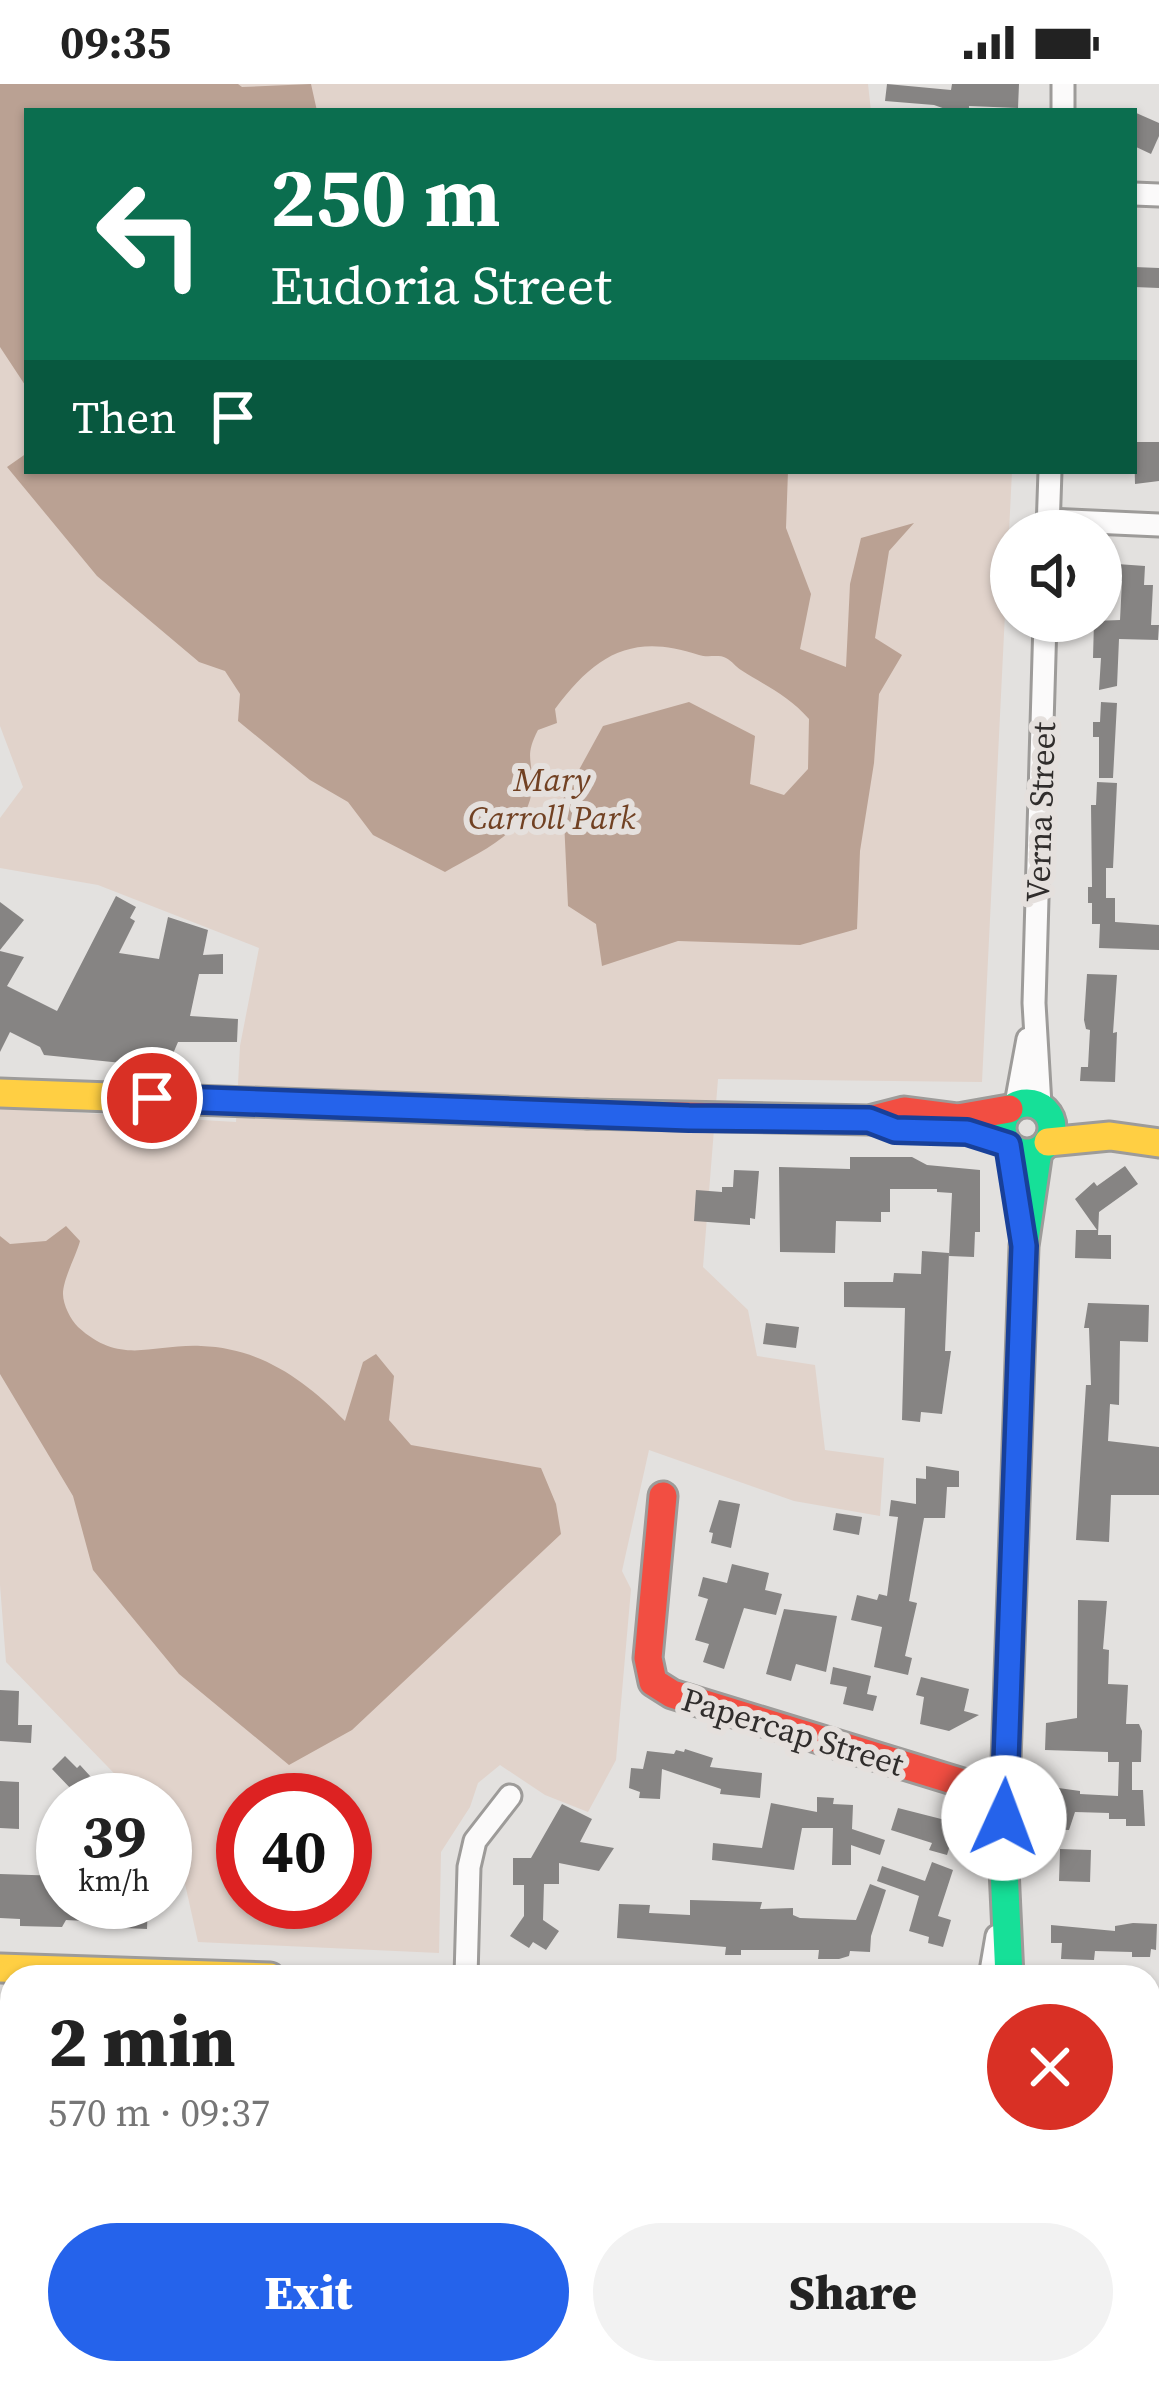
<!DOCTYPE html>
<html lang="en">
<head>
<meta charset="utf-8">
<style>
	body { margin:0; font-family:"Source Serif 4",serif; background:#f2f2f2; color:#222; height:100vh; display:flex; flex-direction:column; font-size:45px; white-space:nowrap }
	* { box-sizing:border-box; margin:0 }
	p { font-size:39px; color:#767676 }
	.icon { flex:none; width:66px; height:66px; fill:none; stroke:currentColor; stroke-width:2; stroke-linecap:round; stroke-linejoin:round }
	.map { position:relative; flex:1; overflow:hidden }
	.sheet { position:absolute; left:0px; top:1881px; width:1161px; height:420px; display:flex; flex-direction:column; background:#fff; border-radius:36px 36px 0 0; box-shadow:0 3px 9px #0004 }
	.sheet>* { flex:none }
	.hud { position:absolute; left:24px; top:24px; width:1113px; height:366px; border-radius:0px; box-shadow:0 3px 9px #0004; background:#0b6e4f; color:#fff; overflow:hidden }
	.buttons { position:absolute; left:990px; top:426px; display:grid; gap:24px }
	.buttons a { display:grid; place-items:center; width:132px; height:132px; border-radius:50%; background:#fff; box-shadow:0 3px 9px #0004; font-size:60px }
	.speed { position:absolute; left:36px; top:1689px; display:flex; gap:24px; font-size:60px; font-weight:700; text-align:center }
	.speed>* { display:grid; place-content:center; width:156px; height:156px; border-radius:50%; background:#fff; box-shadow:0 3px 9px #0004; line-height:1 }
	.speed small { font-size:30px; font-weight:400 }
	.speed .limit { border:18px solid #d22; background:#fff; color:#111 }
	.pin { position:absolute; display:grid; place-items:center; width:102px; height:102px; color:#fff; margin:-51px; border:6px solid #fff; border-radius:50%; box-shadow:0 3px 12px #0007 }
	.me { position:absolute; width:132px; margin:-66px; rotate:2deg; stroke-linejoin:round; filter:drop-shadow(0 0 9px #0008) }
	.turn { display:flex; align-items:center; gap:42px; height:252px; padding:0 48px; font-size:54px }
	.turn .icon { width:156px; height:156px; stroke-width:2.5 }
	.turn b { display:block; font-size:84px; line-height:102px }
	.then { display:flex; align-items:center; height:114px; padding:0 48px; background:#0003; gap:24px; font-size:45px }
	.round { display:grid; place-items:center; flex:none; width:126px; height:126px; border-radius:63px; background:#f2f2f2 }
	.summary { display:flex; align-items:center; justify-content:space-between; height:204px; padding:0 48px }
	h1 { font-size:72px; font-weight:800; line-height:90px }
	.cta { display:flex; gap:24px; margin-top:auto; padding:24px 48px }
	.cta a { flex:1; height:138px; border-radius:72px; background:#2563eb; color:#fff; font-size:48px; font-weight:800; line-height:138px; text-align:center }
	.cta a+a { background:#f2f2f2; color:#222 }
	.status { display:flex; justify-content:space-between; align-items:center; height:84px; padding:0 60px; background:#fff; direction:ltr }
	.status svg { height:33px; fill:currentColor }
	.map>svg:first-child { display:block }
	.green { fill:#e1d3cb; fill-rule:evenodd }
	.water { fill:#baa193 }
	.building { fill:#868483 }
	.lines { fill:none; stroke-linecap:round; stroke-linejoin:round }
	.street-casing { stroke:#9d9b99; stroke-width:27 }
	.fast-casing { stroke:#9d9b99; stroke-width:33 }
	.slow-casing { stroke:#9d9b99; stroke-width:33 }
	.jam-casing { stroke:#9d9b99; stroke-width:33 }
	.street { stroke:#fbfafa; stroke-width:21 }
	.fast { stroke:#16e098; stroke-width:27 }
	.slow { stroke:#ffcf43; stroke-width:27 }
	.jam { stroke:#f24e42; stroke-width:27 }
	.route-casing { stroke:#184099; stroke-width:30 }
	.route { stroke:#2563eb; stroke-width:21 }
	.labels { text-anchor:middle; stroke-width:12; stroke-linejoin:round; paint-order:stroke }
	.park-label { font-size:33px; font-style:italic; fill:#714123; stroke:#e5e0dd }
	.street-label { font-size:33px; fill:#302d2c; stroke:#e5e0dd }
</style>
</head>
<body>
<div class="status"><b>09:35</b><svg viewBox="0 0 49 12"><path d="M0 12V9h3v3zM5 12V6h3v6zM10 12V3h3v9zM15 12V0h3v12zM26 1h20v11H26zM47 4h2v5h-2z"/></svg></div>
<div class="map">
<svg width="1159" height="2301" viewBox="0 0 1159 2301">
	<rect width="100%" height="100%" fill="#e3e1df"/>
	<!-- green -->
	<path class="green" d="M 0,0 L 868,0 L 871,27 L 27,27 L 27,387 L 1012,387 L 982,998 L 718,995 L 703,1183 L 748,1226 L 757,1272 L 815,1281 L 825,1366 L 884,1374 L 880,1432 L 794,1417 L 649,1366 L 622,1487 L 631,1505 L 616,1676 L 588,1728 L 545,1711 L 500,1681 L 478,1699 L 470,1723 L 441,1768 L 439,1869 L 198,1858 L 181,1782 L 165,1750 L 165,1716 L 140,1716 L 6,1578 L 0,1501 L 0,1024 L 236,1038 L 240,962 L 259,864 L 98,801 L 0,784 L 0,734 L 23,703 L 0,642 ZM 243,1716 L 345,1716 L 345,1818 L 243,1818 Z"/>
	<!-- water -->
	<g class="water">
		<polygon points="0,0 238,0 242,3 311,0 317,27 27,27 27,304 0,263"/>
		<path d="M 27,369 L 27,387 L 788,387 L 786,444 L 811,510 L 800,565 L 846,583 L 850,500 L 861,454 L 914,439 L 889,467 L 875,554 L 902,571 L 879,610 L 874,679 L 860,767 L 857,845 L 800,861 L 678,857 L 602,882 L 596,840 L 568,822 L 563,715 L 603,642 L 689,618 L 755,652 L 750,700 L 784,711 L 808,685 L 809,635 C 789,612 766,602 741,586 C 736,583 732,577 726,574 C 719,570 707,574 699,571 C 632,548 595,571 555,625 L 557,639 L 538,646 C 524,673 533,675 532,702 C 531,748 479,768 445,788 L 373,751 L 348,718 L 310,696 L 238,637 L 240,610 L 225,587 L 199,578 L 97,492 L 7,383 Z"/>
		<path d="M 66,1142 L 80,1157 C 76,1172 63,1195 63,1210 C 63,1221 71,1236 78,1243 C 121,1282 151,1260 201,1262 C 261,1264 305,1296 345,1337 L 363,1278 L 376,1270 L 394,1292 L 389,1336 L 411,1361 L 541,1384 L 556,1420 L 561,1450 L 352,1646 L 289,1681 L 179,1590 L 93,1486 L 73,1412 L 0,1290 L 0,1152 L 10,1160 L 46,1157 Z"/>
	</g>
	<!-- building -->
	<g class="building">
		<polygon points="887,0 951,6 952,0 1019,0 1018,24 969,22 969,27 951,27 934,21 885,17"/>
		<polygon points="1134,28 1159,39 1159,52 1151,70 1134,62"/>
		<polygon points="1134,183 1159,184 1159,204 1134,203"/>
		<polygon points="1134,358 1159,358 1159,397 1135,400"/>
		<polygon points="1117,480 1145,482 1144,501 1153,501 1151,541 1159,541 1158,556 1119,555 1117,602 1099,606 1101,574 1093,574 1094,537 1120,536 1122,497 1116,496"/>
		<polygon points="1101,618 1117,619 1113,694 1099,694 1099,653 1093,653 1093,638 1100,638"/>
		<polygon points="1097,698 1117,699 1113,784 1106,784 1106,814 1115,814 1115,838 1159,841 1159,866 1099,864 1100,840 1092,840 1092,819 1088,819 1088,803 1092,803 1091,721 1096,721"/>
		<polygon points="116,812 136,823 130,834 135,837 119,869 159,875 168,833 208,846 203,871 223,870 223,890 199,890 190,932 238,935 237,958 178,958 172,972 135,969 133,978 122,979 44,971 40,963 10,948 0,968 0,867 24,873 7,902 57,927"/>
		<polygon points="0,818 24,836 0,866"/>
		<polygon points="1087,890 1117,891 1113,949 1117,948 1115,998 1080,997 1081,983 1088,983 1090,946 1086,945 1084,936"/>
		<polygon points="850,1073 912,1073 927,1081 980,1086 980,1148 975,1148 974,1173 949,1172 952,1109 937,1108 937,1105 890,1105 890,1128 881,1128 881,1138 836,1137 835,1169 780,1168 779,1083 850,1085"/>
		<polygon points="1125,1082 1138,1100 1099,1128 1098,1151 1111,1151 1111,1175 1075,1174 1076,1146 1097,1146 1075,1115 1094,1098 1097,1102"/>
		<polygon points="734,1086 759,1087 755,1135 750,1134 750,1141 694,1137 696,1106 722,1108 722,1103 733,1103"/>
		<polygon points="922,1167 949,1169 945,1267 951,1267 942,1330 921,1328 920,1338 902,1336 905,1224 844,1223 844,1198 893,1198 894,1189 921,1190"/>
		<polygon points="1088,1219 1149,1221 1148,1258 1120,1257 1119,1321 1110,1320 1108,1357 1159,1363 1159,1411 1111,1411 1109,1458 1076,1456 1086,1301 1091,1301 1089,1244 1084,1244"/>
		<polygon points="766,1239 799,1243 796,1264 763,1260"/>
		<polygon points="926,1382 959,1387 959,1403 947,1403 945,1434 924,1434 909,1517 917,1519 905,1572 912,1574 908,1591 874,1583 882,1543 851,1536 857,1511 877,1516 879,1510 887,1512 898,1433 889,1432 891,1416 916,1420 916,1394 926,1395"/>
		<polygon points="719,1416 740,1420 731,1464 711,1459 713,1449 709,1448"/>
		<polygon points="836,1429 862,1433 859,1451 833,1446"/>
		<polygon points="732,1480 769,1489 765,1506 782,1510 776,1531 744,1524 724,1585 703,1578 709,1560 695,1556 708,1515 698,1512 703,1493 727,1499"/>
		<polygon points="1078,1516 1107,1517 1103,1565 1109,1566 1108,1600 1128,1601 1126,1640 1139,1640 1142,1647 1141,1678 1132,1678 1132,1706 1143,1706 1145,1742 1126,1742 1126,1735 1109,1735 1109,1729 1075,1728 1069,1746 1042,1745 1044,1702 1080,1707 1080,1710 1118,1712 1119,1678 1108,1678 1108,1668 1045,1666 1046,1639 1077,1634"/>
		<polygon points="784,1525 837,1532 826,1588 796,1580 791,1597 766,1590"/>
		<polygon points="833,1583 871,1592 867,1610 877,1612 873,1627 843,1620 847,1603 830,1600"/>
		<polygon points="921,1593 969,1605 964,1627 979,1631 949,1647 920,1640 924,1613 916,1611"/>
		<polygon points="0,1606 19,1607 18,1641 32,1641 31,1659 0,1657"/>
		<polygon points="685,1665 713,1674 710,1683 762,1689 760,1714 720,1710 721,1705 662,1685 660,1715 639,1714 640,1708 629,1704 631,1684 643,1685 647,1667 674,1670 676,1666 684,1668"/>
		<polygon points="65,1672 77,1684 80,1681 112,1716 63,1716 73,1707 52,1685"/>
		<polygon points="0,1697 19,1698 19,1745 0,1744"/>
		<polygon points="817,1713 834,1714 833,1720 853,1721 852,1745 885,1756 880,1771 851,1761 851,1781 832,1781 833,1744 802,1744 794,1786 712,1776 713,1759 762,1764 771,1719 817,1728"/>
		<polygon points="562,1720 592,1735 580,1758 614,1764 599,1787 559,1779 559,1800 544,1800 543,1836 559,1847 546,1866 533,1858 529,1864 510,1852 524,1832 524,1801 513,1801 513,1774 531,1774"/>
		<polygon points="898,1724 957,1739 947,1771 929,1766 932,1759 891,1746"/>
		<polygon points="1060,1765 1091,1766 1090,1798 1059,1797"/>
		<polygon points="932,1778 953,1786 938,1832 951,1836 943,1863 928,1859 929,1853 909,1847 919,1812 877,1797 882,1782 925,1797"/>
		<polygon points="0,1790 63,1792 63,1818 148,1818 147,1845 124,1844 124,1839 66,1836 62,1843 20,1842 20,1835 0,1834"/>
		<polygon points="870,1800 886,1806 871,1852 870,1868 850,1867 849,1872 839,1875 818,1875 819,1866 741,1866 741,1871 725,1871 726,1863 617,1854 619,1820 650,1821 649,1829 690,1831 690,1816 762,1818 760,1825 793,1824 793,1831 800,1834 856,1836"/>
		<polygon points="1133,1839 1157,1840 1156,1866 1151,1865 1150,1873 1132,1873 1132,1868 1095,1867 1094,1876 1061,1875 1062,1859 1051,1859 1051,1841 1115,1847 1115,1842"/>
	</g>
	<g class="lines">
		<!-- street casing -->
		<g class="street-casing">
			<g id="street">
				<polyline points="1063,27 1063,0"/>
				<polyline points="1134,110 1159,111"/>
				<polyline points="1048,436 1159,441"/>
				<polyline points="1048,446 1050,387"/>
				<polyline points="1016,1020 1028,955"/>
				<polyline points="1040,1021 1034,919 1045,537"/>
				<polyline points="1011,1064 1020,1132"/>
				<polyline points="466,1893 469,1783 475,1757 510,1712"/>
				<polyline points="990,1893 997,1852"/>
				<polyline points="0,2158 12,2158"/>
				<polyline points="1149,2173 1159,2173"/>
				<polyline points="710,2301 711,2289"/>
				<polyline points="984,2301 984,2289"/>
			</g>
		</g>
		<!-- fast casing -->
		<g class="fast-casing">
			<g id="fast">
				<circle cx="1027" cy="1044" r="25"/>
				<polyline points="1009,1893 1003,1763 1024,1162 1038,1067"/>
			</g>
		</g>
		<!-- slow casing -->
		<g class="slow-casing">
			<g id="slow">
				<polyline points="0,1009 587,1030"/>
				<polyline points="1048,1058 1110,1052 1159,1059"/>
				<polyline points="0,1884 270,1893"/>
				<polyline points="1149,1924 1159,1924"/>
			</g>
		</g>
		<!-- jam casing -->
		<g class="jam-casing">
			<g id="jam">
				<polyline points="587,1030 869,1036 904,1027 958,1034 1009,1025"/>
				<polyline points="663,1412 648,1574 653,1598 672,1610 979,1704 1005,1706"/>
			</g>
		</g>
		<!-- street -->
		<use href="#street" class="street"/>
		<!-- fast -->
		<use href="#fast" class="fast"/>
		<!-- slow -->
		<use href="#slow" class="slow"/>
		<!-- jam -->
		<use href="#jam" class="jam"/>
	</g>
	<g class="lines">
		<!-- route casing -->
		<g class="route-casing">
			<polyline id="route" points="152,1014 689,1034 869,1036 895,1046 967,1048 1008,1061 1024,1162 1004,1734"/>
		</g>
		<!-- route -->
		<use href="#route" class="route"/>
	</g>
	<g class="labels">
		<!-- park labels -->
		<g class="park-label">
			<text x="552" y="707">Mary<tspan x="552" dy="38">Carroll Park</tspan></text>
		</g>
		<!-- street labels -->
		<g class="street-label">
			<text transform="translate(1040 728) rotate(-88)" y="12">Verna Street</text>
			<text transform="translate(793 1647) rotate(17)" y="12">Papercap Street</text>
		</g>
	</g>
</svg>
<div class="buttons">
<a><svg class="icon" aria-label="sound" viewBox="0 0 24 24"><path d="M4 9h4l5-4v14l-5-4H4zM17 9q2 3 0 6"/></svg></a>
</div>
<div class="speed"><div>39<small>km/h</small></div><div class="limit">40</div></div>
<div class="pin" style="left:152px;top:1014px;background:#d93025"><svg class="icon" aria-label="arrive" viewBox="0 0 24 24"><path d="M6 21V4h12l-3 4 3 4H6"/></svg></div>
<svg class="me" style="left:1004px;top:1734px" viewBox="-20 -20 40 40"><circle r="19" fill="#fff"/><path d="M0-13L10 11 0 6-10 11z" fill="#2563eb"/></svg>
<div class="hud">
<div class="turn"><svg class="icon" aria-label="left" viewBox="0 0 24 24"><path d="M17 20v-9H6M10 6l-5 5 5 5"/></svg><div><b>250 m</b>Eudoria Street</div></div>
<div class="then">Then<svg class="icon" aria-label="arrive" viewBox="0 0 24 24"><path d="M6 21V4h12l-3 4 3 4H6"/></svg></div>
</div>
<section class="sheet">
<div class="summary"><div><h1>2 min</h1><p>570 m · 09:37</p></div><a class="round" style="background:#d93025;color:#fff"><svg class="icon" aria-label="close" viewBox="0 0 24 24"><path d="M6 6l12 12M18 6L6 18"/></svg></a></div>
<div class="cta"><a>Exit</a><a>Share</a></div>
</section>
</div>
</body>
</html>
